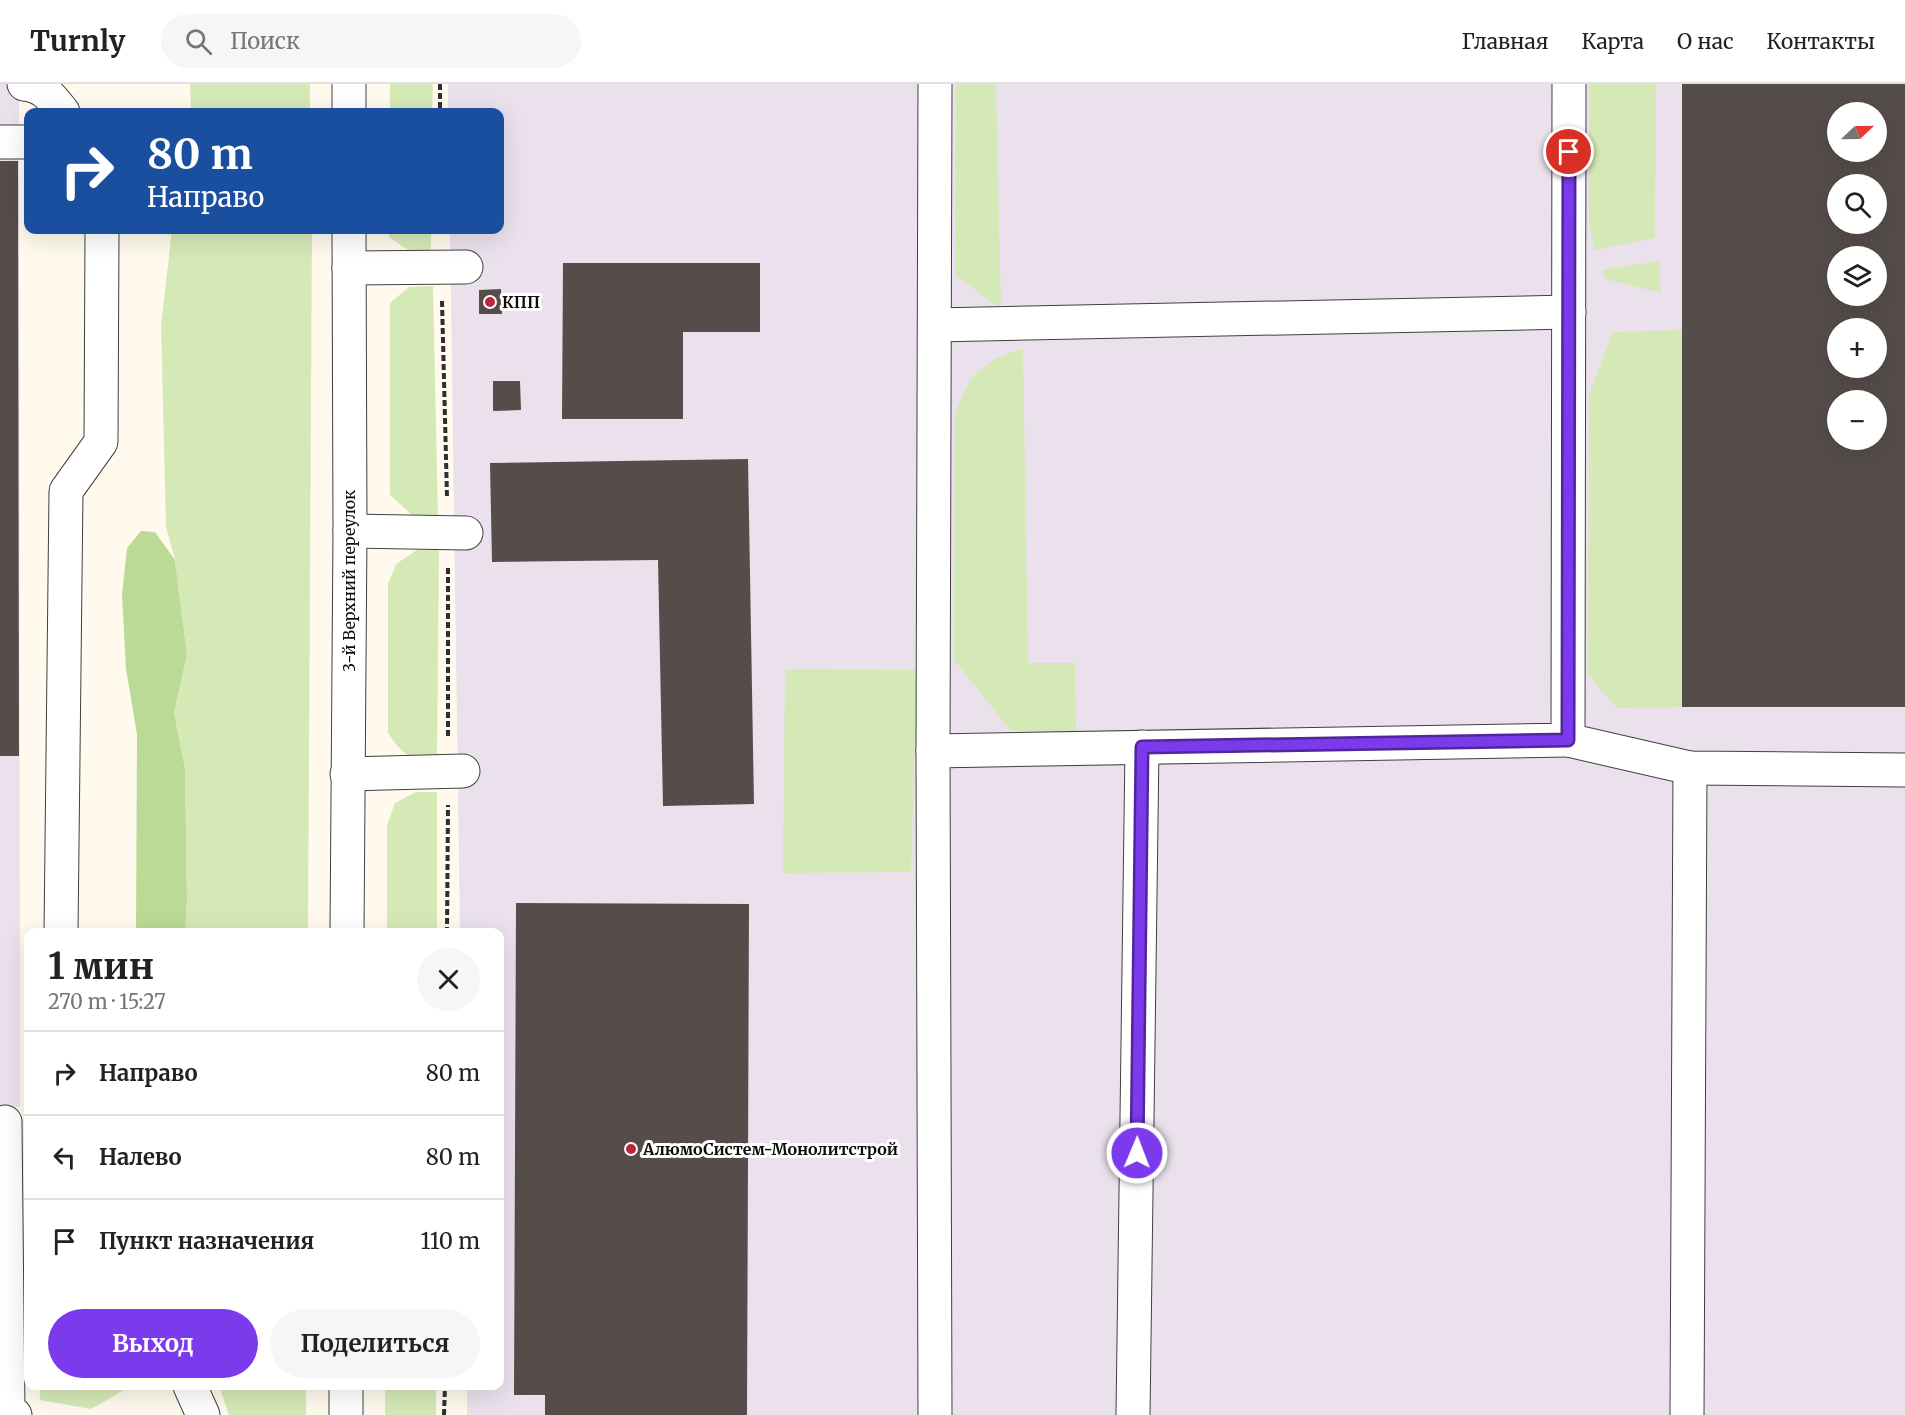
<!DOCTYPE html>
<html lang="ru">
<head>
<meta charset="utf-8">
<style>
	body { margin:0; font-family:Merriweather,serif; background:#f6f6f6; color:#222; height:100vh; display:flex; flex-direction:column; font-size:22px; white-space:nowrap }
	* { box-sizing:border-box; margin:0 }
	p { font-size:20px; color:#767676 }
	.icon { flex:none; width:33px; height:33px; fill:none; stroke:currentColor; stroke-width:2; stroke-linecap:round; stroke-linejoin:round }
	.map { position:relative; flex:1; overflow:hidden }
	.panel { position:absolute; left:24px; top:844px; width:480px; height:462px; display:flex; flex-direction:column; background:#fff; border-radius:12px; box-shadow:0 6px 24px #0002 }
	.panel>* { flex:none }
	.hud { position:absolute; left:24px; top:24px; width:480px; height:126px; border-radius:12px; box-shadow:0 6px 24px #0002; background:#1a4fa0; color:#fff; overflow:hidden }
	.needle { width:39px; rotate:68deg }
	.fabs { position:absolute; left:1827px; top:18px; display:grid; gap:12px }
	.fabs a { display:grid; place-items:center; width:60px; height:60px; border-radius:50%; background:#fff; box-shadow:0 6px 24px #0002; font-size:30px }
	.pin { position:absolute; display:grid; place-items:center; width:51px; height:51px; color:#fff; margin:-26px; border:3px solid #fff; border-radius:50%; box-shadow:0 2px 6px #0007 }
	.me { position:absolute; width:66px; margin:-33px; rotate:1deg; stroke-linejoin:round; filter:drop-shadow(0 0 4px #0008) }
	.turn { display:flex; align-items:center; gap:21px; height:126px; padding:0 24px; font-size:27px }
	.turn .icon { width:78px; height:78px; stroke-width:2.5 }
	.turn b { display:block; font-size:42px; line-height:51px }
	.round { display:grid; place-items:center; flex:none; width:63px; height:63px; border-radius:32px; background:#f6f6f6 }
	.headline { display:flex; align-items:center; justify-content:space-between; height:102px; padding:0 24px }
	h1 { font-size:36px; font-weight:700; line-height:45px }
	.primary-button { display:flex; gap:12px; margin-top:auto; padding:12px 24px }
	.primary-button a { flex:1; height:69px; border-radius:36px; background:#7c3aed; color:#fff; font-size:24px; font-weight:700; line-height:69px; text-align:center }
	.primary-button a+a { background:#f6f6f6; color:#222 }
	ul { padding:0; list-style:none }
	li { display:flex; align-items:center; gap:18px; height:84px; padding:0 24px; border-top:2px solid #e0e0e0 }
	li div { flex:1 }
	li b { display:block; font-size:22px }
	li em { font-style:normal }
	header { display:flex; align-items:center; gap:36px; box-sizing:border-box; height:84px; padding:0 30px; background:#fff; border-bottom:2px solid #e0e0e0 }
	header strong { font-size:28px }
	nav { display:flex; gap:33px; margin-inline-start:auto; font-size:21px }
	.search { width:420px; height:54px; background:#f6f6f6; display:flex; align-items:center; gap:15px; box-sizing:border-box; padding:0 21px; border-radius:33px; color:#767676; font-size:22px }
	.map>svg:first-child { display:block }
	.industrial { fill:#eae1ec; fill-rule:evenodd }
	.green { fill:#d5e9b7 }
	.forest { fill:#bbda96 }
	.building { fill:#554d49; fill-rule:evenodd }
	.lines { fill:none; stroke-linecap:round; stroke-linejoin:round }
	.minor-casing { stroke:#404040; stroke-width:35 }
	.path { stroke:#2f2f2f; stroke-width:4; stroke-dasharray:6 3; stroke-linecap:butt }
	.minor { stroke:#fff; stroke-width:33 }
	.route-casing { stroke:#51269a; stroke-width:15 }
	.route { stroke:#7c3aed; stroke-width:10 }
	.poi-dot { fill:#bc253b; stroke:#fff; stroke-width:2 }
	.labels { text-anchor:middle; stroke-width:6; stroke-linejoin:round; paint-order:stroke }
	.poi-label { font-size:16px; font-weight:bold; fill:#0d0d0d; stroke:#fff; text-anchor:start }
	.street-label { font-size:16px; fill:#0d0d0d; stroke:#fff }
</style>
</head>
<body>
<header>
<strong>Turnly</strong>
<div class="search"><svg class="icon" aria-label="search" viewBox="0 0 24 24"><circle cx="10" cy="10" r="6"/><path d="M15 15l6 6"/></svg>Поиск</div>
<nav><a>Главная</a><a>Карта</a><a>О нас</a><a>Контакты</a></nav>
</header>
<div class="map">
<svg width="1905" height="1331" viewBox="0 0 1905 1331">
	<rect width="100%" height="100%" fill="#fffaed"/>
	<!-- industrial -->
	<g class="industrial">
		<polygon points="0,0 19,0 20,1023 0,1022"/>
		<path d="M 448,0 L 1905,0 L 1905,1331 L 467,1331 L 467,1302 L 500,1302 L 500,849 L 460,849 L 450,146 L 500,146 L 500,28 L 448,28 ZM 1838,28 L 1876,28 L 1876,68 L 1838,68 ZM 1838,100 L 1876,100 L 1876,140 L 1838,140 ZM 1838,172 L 1876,172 L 1876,212 L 1838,212 ZM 1838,244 L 1876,244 L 1876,284 L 1838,284 ZM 1838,316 L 1876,316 L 1876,356 L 1838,356 Z"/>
	</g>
	<!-- green -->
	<g class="green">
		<polygon points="190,0 310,0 310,28 191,28"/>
		<polygon points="390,0 433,0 432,28 390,28"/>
		<polygon points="956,0 996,0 1001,225 955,191"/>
		<polygon points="1589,0 1656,0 1655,154 1595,166 1589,139"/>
		<polygon points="172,146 312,146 308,849 185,849 187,817 185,684 174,629 187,571 175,476 166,443 161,241"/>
		<polygon points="389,146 431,146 431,169 408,166 389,153"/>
		<polygon points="1659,177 1661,209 1605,195 1602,186"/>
		<polygon points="433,202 438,436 411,430 390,411 390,219 409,203"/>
		<polygon points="1682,246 1682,623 1617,624 1588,591 1589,310 1613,248"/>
		<polygon points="1023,264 1028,579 1075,579 1076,648 1011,647 954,576 955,329 970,296 992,276"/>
		<path d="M 439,465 L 437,674 C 407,676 404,672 388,649 L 388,500 L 396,480 L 417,466 Z"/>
		<polygon points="791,585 917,586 911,788 783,789 785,586"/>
		<polygon points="416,708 437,708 437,849 387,849 387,741 395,719"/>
		<polygon points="40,1302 131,1302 91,1325 40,1316"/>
		<polygon points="219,1302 306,1302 306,1331 229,1331"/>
		<rect x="385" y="1302" width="51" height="29"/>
	</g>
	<!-- forest -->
	<polygon class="forest" points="141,447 155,448 175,476 187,571 174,629 185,684 187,817 185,849 136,849 137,650 126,585 122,511 127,464"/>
	<!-- building -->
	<g class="building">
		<path d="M 1682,0 L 1905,0 L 1905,623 L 1682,623 ZM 1838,28 L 1876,28 L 1876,68 L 1838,68 ZM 1838,100 L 1876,100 L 1876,140 L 1838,140 ZM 1838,172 L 1876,172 L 1876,212 L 1838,212 ZM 1838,244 L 1876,244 L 1876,284 L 1838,284 ZM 1838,316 L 1876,316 L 1876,356 L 1838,356 Z"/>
		<polygon points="0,77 18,77 19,672 0,672"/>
		<polygon points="563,179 760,179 760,248 683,248 683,335 562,335"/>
		<polygon points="501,205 502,230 479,230 479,206"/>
		<polygon points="493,297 520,297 521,326 493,327"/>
		<polygon points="748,375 754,720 663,722 658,476 492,478 490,379"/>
		<polygon points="516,819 749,820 747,1331 545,1331 545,1311 514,1311"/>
	</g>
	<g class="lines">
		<!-- minor casing -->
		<g class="minor-casing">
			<g id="minor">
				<path d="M 24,0 C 44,2 51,13 63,28"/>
				<polyline points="349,0 349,28"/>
				<polyline points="0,58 28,58"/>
				<polyline points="349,184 466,183"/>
				<polyline points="935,241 1569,228"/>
				<polyline points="350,447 466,449"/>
				<polyline points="1568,656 1690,684 1905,686"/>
				<polyline points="933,667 1568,656 1569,0"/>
				<polyline points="347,690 463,687"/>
				<polyline points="61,849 66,407 101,358 102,146"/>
				<polyline points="347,849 350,447 349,146"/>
				<polyline points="5,1038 8,1327 15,1331"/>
				<polyline points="190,1302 203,1331"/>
				<polyline points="346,1331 346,1302"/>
				<polyline points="935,1331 933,667 935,0"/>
				<polyline points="1133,1331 1142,663"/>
				<polyline points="1687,1331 1690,684"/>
			</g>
		</g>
		<!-- path -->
		<g class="path">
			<polyline points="440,0 440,28"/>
			<polyline points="442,217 447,413"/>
			<polyline points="448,484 448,653"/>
			<polyline points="447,849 448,721"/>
			<polyline points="444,1331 445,1302"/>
		</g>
		<!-- minor -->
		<use href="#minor" class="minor"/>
	</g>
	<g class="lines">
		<!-- route casing -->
		<g class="route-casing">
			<polyline id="route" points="1137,1069 1142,663 1568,656 1569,68"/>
		</g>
		<!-- route -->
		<use href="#route" class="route"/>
	</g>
	<!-- markers -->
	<g class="poi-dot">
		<circle cx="490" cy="218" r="6"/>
		<circle cx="631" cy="1065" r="6"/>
	</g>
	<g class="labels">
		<!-- poi labels -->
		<g class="poi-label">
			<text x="502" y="224">КПП</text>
			<text x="643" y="1071">АлюмоСистем-Монолитстрой</text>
		</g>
		<!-- street labels -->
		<g class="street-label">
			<text transform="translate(349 497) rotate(-90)" y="6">3-й Верхний переулок</text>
		</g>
	</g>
</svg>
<div class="fabs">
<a><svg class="needle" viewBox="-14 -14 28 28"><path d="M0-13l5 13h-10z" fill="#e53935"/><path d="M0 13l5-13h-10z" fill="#767676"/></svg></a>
<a><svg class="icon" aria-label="search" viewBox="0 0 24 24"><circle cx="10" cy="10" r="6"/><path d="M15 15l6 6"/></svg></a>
<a><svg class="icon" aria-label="layers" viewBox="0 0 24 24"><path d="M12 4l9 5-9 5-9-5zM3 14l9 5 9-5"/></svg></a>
<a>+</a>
<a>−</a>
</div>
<div class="pin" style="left:1569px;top:68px;background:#d93025"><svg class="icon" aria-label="arrive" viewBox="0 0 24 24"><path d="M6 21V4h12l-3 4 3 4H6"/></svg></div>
<svg class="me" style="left:1137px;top:1069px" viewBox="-20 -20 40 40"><circle r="17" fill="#7c3aed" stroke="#fff" stroke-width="3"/><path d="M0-11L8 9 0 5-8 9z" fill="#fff"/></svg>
<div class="hud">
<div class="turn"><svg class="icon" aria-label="right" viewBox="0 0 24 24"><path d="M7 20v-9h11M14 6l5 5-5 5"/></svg><div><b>80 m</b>Направо</div></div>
</div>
<section class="panel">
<div class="headline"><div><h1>1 мин</h1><p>270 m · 15:27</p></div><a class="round"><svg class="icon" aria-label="close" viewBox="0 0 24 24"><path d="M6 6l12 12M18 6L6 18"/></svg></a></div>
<ul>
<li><svg class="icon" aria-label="right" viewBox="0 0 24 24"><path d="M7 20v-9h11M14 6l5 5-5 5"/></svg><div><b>Направо</b></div><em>80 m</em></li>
<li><svg class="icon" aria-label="left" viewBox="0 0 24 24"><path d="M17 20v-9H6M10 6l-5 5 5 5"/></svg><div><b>Налево</b></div><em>80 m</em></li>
<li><svg class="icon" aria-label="arrive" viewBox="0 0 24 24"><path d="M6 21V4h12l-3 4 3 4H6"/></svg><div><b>Пункт назначения</b></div><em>110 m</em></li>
</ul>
<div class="primary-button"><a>Выход</a><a>Поделиться</a></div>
</section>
</div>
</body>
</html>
